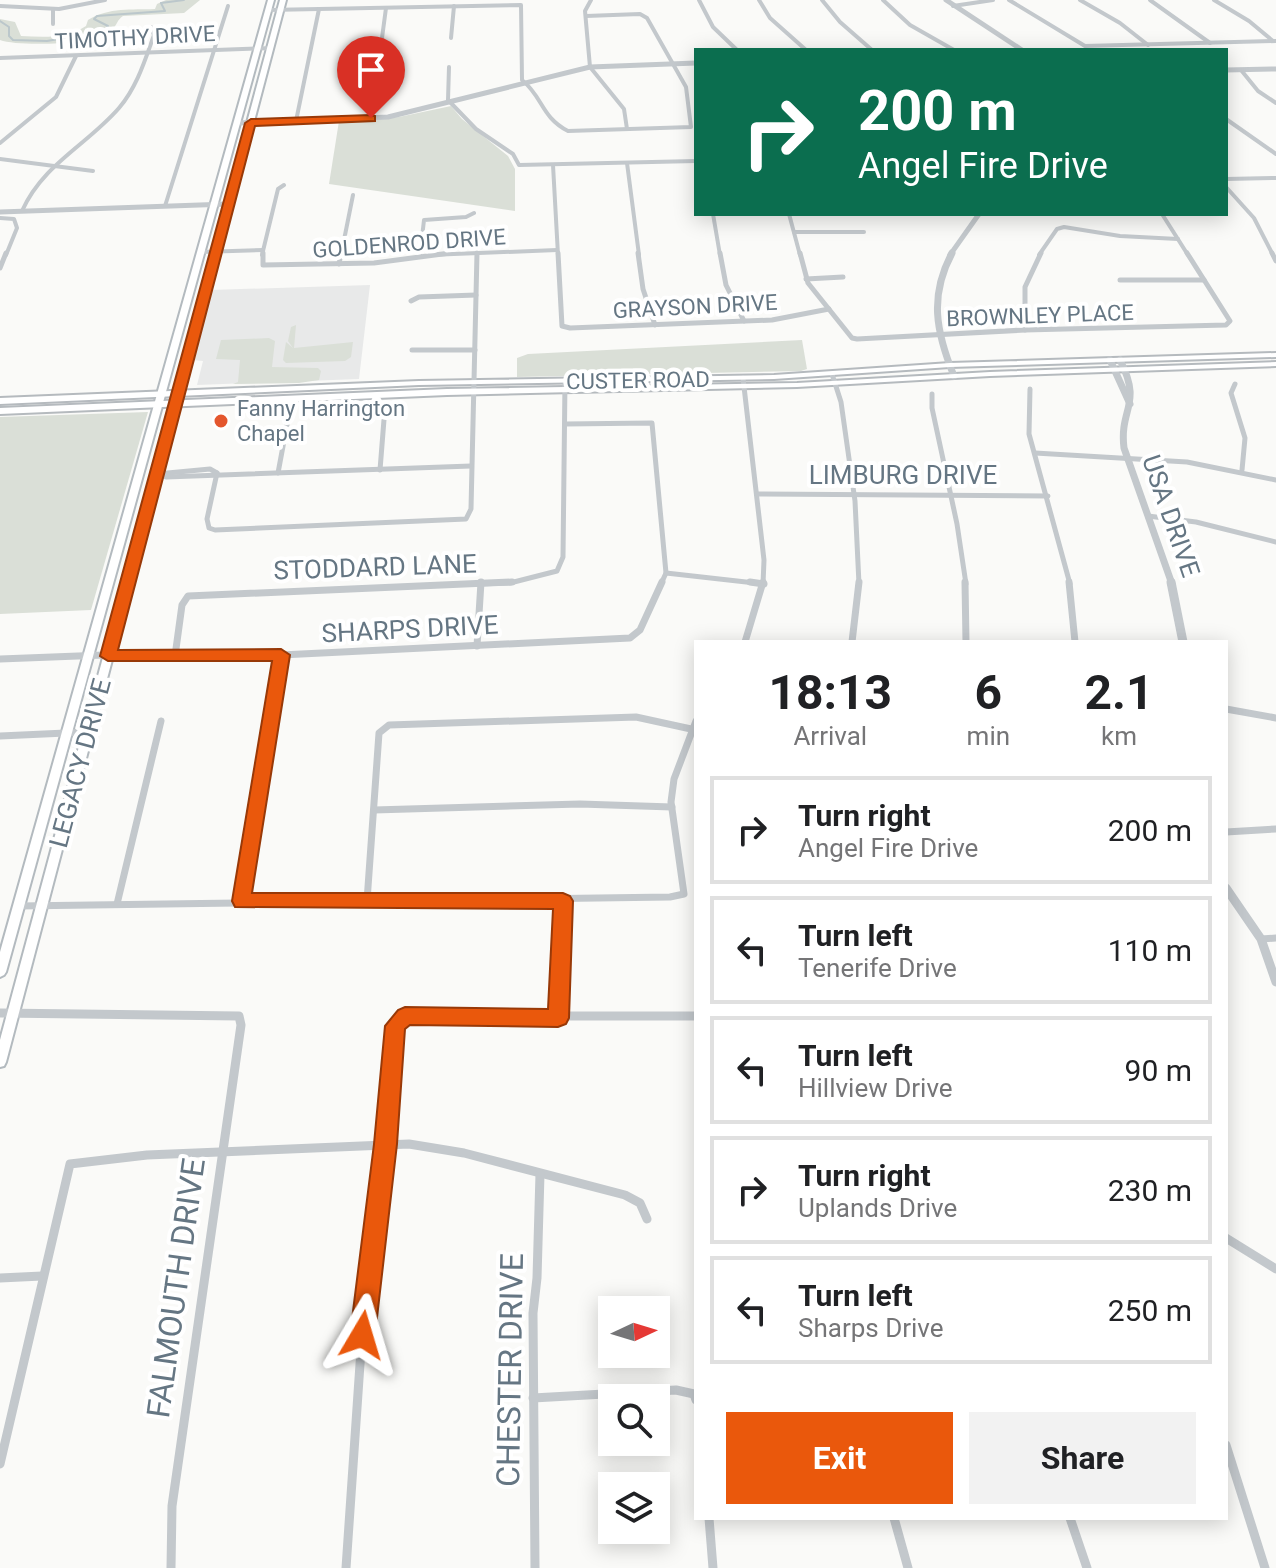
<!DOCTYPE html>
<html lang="en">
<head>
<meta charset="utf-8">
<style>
	body { margin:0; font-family:Roboto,sans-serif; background:#f2f2f2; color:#202124; height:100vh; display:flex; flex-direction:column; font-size:30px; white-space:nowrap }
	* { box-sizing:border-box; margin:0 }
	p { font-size:26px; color:#757577 }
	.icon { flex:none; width:44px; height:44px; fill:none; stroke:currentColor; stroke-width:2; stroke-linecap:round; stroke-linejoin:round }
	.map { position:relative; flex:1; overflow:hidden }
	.side { position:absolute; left:694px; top:640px; width:534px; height:880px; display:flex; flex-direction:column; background:#fff; border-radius:0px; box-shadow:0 4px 20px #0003 }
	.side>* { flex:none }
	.top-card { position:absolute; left:694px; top:48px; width:534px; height:168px; border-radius:0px; box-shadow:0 4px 20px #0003; background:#0b6e4f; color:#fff; overflow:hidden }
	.needle { width:52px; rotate:86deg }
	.fabs { position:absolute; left:598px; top:1296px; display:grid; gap:16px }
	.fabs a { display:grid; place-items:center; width:72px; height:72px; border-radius:0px; background:#fff; box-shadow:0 4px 20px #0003; font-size:40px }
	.pin { position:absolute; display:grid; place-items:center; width:68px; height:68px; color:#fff; margin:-82px -34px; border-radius:50% 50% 50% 0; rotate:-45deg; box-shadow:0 0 8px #0007 }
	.pin .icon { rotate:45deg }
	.me { position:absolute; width:88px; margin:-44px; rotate:7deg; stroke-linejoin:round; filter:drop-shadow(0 0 6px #0008) }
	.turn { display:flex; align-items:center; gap:28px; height:168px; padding:0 32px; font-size:36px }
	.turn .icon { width:104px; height:104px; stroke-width:2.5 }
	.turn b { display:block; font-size:56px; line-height:68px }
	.eta { display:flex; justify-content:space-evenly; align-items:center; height:136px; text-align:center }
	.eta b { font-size:48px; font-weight:700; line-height:56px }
	.button { display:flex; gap:16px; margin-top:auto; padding:16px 32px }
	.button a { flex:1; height:92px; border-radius:0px; background:#ea580c; color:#fff; font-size:32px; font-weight:700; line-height:92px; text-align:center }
	.button a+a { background:#f2f2f2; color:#202124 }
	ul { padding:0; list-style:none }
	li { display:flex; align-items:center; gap:24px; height:108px; margin:0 16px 12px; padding:0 16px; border:4px solid #e0e0e0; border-radius:0px }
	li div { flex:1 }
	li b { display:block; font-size:30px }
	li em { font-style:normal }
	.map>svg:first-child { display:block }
	.built { fill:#e8e9e9 }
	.green { fill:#dadfd7 }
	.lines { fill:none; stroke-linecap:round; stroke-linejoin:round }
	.stream { stroke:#bbc7cb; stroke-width:2 }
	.secondary-casing { stroke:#b3babf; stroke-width:4 }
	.primary-casing { stroke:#b5babe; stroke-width:4 }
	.minor-far3 { stroke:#c3c8cc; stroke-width:4 }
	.minor-far2 { stroke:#c3c8cc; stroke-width:5 }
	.minor-far1 { stroke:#c3c8cc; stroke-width:7 }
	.minor { stroke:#c3c8cc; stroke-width:9 }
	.tertiary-far2 { stroke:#c3c8cc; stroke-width:5 }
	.tertiary-far1 { stroke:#c3c8cc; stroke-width:7 }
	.tertiary { stroke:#c3c8cc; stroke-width:9 }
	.secondary { fill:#fff; fill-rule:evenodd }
	.primary { fill:#fff; fill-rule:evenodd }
	.route { fill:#ea580c; stroke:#983908; stroke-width:2 }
	.poi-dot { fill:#e4572e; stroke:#fff; stroke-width:3 }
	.labels { text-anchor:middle; stroke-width:8; stroke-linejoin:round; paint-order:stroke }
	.far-street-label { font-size:22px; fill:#657683; stroke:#fff }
	.far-poi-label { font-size:22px; fill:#657683; stroke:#fff; text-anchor:start }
	.street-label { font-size:26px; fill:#657683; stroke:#fff }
	.near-street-label { font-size:32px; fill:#657683; stroke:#fff }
</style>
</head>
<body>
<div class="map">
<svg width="1276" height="1568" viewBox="0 0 1276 1568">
	<rect width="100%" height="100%" fill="#fafaf8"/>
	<!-- built -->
	<polygon class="built" points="370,285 359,379 197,385 203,361 192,360 210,290"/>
	<!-- green -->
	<g class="green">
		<path d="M 166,0 L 200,0 L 184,13 L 123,16 C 117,20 117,25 112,30 C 96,45 20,47 0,40 L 0,19 L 15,22 L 21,36 C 44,37 66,39 86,26 L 88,20 C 109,7 132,10 155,9 L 157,4 Z"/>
		<polygon points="451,106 462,119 508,156 515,169 515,211 329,184 339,121 399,117"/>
		<polygon points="296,325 294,348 353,342 351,357 345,361 286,363 283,360 286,342 293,348 288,341 291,327"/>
		<polygon points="269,338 275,341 272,367 318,368 321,371 319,380 299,383 233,384 238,382 240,360 216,359 221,340"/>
		<polygon points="802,340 807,369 801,371 517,377 517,358 528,354"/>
		<polygon points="148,412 91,610 0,614 0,417"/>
	</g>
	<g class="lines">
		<!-- stream -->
		<polyline class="stream" points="0,21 9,27 9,36 13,40 47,41 105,31 108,26 94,19 97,16 165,11 161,3 184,0"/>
		<!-- secondary casing -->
		<g class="secondary-casing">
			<g id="secondary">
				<polygon points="268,0 274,0 6,972 4,975 0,977 0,952"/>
				<polygon points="280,0 286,0 6,1062 4,1066 0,1067 0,1040"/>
			</g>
		</g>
		<!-- primary casing -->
		<g class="primary-casing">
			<g id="primary">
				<polygon points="1276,353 1276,357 950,367 774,379 419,385 0,404 0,398 419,381 774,375 950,363"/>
				<polygon points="1276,362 1276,366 990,376 797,387 447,395 0,414 0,408 447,389 797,383 990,372"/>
			</g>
		</g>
		<!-- minor-far3 -->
		<g class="minor-far3">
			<polyline points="591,0 585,11 590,67 624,109 627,129"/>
			<polyline points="699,0 713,27 737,50"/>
			<polyline points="759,0 770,18 806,50"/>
			<polyline points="822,0 840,22 872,50"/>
			<polyline points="883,0 910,25 954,50"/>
			<polyline points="1009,0 1085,46 1276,41"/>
			<polyline points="1080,0 1120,23 1148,45"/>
			<polyline points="1150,0 1210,43"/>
			<polyline points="1214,0 1249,21 1273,41"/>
			<polyline points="0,6 59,9 105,0"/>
			<polyline points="953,6 993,0"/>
			<polyline points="53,9 53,24"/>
			<path d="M 268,10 L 521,5 L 522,80 C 543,97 541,117 568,131 L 691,127 L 686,87 L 647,18 L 640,14 L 586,16"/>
			<polyline points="382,38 386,8"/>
			<polyline points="451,38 454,6"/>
			<polyline points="0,58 271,48"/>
			<polyline points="449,67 448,100 476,129 513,154 519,165 696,161"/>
			<polyline points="1241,70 1258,91 1276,103"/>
			<polyline points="371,118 379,66"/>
			<polyline points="1226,119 1276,154"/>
			<polyline points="296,121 319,9"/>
			<polyline points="0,143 56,97 76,56"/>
			<polyline points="0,159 93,171"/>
			<polyline points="627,163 639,255"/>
			<polyline points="553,165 558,255"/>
			<polyline points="1226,179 1276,178"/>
			<polyline points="1226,187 1254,218 1273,255"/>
			<polyline points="165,206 228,6"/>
			<path d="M 22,211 C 43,164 87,145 119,108 C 137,87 145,60 154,35 L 151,27"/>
			<polyline points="713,214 720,255"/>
			<polyline points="789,214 800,255"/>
			<polyline points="1162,214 1188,255"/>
			<polyline points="0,218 14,219 17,228 6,255"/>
			<polyline points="794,232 864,232"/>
			<polyline points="201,252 263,250"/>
			<polyline points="262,255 278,189 284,185"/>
			<polyline points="341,255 353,195"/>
			<polyline points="420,255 424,220 466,217 474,213"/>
			<polyline points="428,255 557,250"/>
			<polyline points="1039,255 1057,229 1064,227 1120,236 1178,239"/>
		</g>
		<!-- minor-far2 -->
		<g class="minor-far2">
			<polyline points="263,253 263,265 374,263 450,253"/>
			<polyline points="558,253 562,326 570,328 772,320 829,309"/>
			<polyline points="638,253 643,289 655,325"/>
			<polyline points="720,253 726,285 744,321"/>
			<polyline points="800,253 808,283 852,338 857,339 1025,330 1226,325 1230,321 1187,253"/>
			<polyline points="1272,253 1276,261"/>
			<polyline points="339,264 341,253"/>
			<polyline points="0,268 6,253"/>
			<polyline points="806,279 843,277"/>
			<polyline points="1120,280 1204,280"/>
			<polyline points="411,301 419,297 476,295"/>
			<polyline points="1025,330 1025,287 1041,253"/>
			<polyline points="412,350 475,350"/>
			<polyline points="832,374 841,402 855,501 859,584"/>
			<polyline points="743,378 764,560 763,584"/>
			<polyline points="1235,384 1231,393 1245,438 1242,470"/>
			<polyline points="1030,389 1029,434 1070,584"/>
			<polyline points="932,394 932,408 957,524 966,584"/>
			<polyline points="565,424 652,423 666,573 661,584"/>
			<polyline points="1035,453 1187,462 1276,480"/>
			<polyline points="380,470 385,407"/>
			<polyline points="217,473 207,519 209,528 215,530 466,519 471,509 477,253"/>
			<polyline points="278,473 289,414"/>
			<polyline points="157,474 166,477 471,466"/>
			<polyline points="157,474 210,469 217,473"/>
			<polyline points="757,494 1048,496"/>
			<polyline points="1148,516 1196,522 1276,542"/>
			<polyline points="666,573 764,584"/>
			<polyline points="476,584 510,583 557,571 563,557 565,381"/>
		</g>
		<!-- minor-far1 -->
		<g class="minor-far1">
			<polyline points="750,582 764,584"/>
			<polyline points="965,582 966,642"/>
			<polyline points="1069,582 1075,642"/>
			<polyline points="745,642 763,582"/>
			<polyline points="852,642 859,582"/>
			<polyline points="477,646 481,582"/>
			<polyline points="175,656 182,605 188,596 512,582"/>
			<polyline points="0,659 130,654 281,655 630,638 640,630 662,582"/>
			<polyline points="1226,709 1276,718"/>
			<polyline points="0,736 88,732"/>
			<polyline points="374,810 580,804 672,807"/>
			<polyline points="1226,832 1276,829"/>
			<polyline points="241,901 281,655"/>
			<polyline points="367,901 379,733 389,725 636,717 691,729"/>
			<polyline points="117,904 161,721"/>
			<polyline points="18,906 670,897 684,894 671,802 674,779 696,721"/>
			<polyline points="1261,939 1276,938"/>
			<polyline points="558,1013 563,901"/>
		</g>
		<!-- minor -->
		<g class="minor">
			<polyline points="0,1013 239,1016 241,1025 172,1506 171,1568"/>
			<polyline points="558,1018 558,1011"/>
			<polyline points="1226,1238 1276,1269"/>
			<polyline points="0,1278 42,1276"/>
			<polyline points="533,1398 676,1390 694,1394 696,1400"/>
			<polyline points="1226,1445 1265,1568"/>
			<polyline points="0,1464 70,1164 147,1155 409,1144 464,1153 625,1195 640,1203 647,1219"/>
			<polyline points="709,1518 713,1568"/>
			<polyline points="894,1518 908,1568"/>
			<polyline points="1070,1518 1087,1568"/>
			<polyline points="346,1568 362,1335 385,1144 395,1026 405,1016 696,1016"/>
			<polyline points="535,1568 533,1313 537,1278 540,1174"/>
		</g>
		<!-- tertiary-far2 -->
		<g class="tertiary-far2">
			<polyline points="946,0 1022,50"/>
			<polyline points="1226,70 1276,69"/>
			<polyline points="237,123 388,117 590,67 696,63"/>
			<polyline points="0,212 228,204"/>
			<polyline points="950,255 979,214"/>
		</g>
		<!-- tertiary-far1 -->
		<g class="tertiary-far1">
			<path d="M 952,253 C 929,296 936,332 954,376"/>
			<polyline points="1110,360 1130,404"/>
			<path d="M 1120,360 C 1143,405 1119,408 1124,448 L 1172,584"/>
		</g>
		<!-- tertiary -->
		<g class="tertiary">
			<polyline points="1171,582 1183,642"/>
			<polyline points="1226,888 1261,939 1276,982"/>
		</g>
		<!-- secondary -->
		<use href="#secondary" class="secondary"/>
		<!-- primary -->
		<use href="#primary" class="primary"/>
	</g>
	<!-- route -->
	<polygon class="route" points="371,115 375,116 375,121 255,126 118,650 281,649 290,655 252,893 563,893 570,896 573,901 569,1018 566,1024 558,1027 410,1025 405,1029 397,1144 375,1335 371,1344 362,1348 354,1344 350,1335 374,1144 385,1026 398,1010 405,1007 548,1009 553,909 235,907 232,901 272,661 108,661 100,656 245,123 251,119"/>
	<!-- markers -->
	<circle class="poi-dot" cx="221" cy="421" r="8"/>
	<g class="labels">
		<!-- far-street labels -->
		<g class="far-street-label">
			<text transform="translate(135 37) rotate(-3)" y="8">TIMOTHY DRIVE</text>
			<text transform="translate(409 243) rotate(-4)" y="8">GOLDENROD DRIVE</text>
			<text transform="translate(695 306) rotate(-3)" y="8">GRAYSON DRIVE</text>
			<text transform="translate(1040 315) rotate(-2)" y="8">BROWNLEY PLACE</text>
			<text transform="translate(638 380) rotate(-1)" y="8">CUSTER ROAD</text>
		</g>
		<!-- far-poi labels -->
		<g class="far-poi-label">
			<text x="237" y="416">Fanny Harrington<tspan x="237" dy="25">Chapel</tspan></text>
		</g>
		<!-- street labels -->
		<g class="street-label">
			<text x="903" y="484">LIMBURG DRIVE</text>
			<text transform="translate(1171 516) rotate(71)" y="9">USA DRIVE</text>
			<text transform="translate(375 567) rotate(-2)" y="9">STODDARD LANE</text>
			<text transform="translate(410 629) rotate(-3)" y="9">SHARPS DRIVE</text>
			<text transform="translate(80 763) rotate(-75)" y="9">LEGACY DRIVE</text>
		</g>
		<!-- near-street labels -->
		<g class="near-street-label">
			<text transform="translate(176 1288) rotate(-82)" y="11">FALMOUTH DRIVE</text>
			<text transform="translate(510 1370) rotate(-89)" y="11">CHESTER DRIVE</text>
		</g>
	</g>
</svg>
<div class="fabs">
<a><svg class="needle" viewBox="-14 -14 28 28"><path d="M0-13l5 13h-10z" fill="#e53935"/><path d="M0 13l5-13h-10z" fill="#757577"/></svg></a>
<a><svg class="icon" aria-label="search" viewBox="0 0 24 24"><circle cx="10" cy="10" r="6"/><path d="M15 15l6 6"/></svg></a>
<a><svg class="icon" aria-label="layers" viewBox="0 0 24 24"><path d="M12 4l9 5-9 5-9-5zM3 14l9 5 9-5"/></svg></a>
</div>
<div class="pin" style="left:371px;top:118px;background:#d93025"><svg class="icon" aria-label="arrive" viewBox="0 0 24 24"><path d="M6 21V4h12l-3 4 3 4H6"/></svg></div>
<svg class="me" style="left:362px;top:1335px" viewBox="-20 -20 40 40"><path d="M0-17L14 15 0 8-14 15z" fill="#ea580c" stroke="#fff" stroke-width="4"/></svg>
<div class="top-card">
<div class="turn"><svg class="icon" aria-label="right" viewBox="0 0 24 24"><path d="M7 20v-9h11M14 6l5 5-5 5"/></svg><div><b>200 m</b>Angel Fire Drive</div></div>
</div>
<section class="side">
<div class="eta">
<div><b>18:13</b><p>Arrival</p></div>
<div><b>6</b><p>min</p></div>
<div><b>2.1</b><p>km</p></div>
</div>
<ul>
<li><svg class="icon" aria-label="right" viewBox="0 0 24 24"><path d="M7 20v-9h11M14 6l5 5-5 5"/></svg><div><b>Turn right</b><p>Angel Fire Drive</p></div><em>200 m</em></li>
<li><svg class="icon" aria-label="left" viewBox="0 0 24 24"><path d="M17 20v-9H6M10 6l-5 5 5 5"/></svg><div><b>Turn left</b><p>Tenerife Drive</p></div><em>110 m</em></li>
<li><svg class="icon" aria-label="left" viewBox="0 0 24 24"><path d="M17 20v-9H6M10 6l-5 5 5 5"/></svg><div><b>Turn left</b><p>Hillview Drive</p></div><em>90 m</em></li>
<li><svg class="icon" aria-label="right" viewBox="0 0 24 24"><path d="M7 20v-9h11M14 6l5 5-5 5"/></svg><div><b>Turn right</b><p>Uplands Drive</p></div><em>230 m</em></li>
<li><svg class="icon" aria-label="left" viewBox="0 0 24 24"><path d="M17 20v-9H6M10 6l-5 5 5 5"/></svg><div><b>Turn left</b><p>Sharps Drive</p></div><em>250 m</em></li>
</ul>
<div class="button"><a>Exit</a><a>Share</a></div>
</section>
</div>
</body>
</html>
